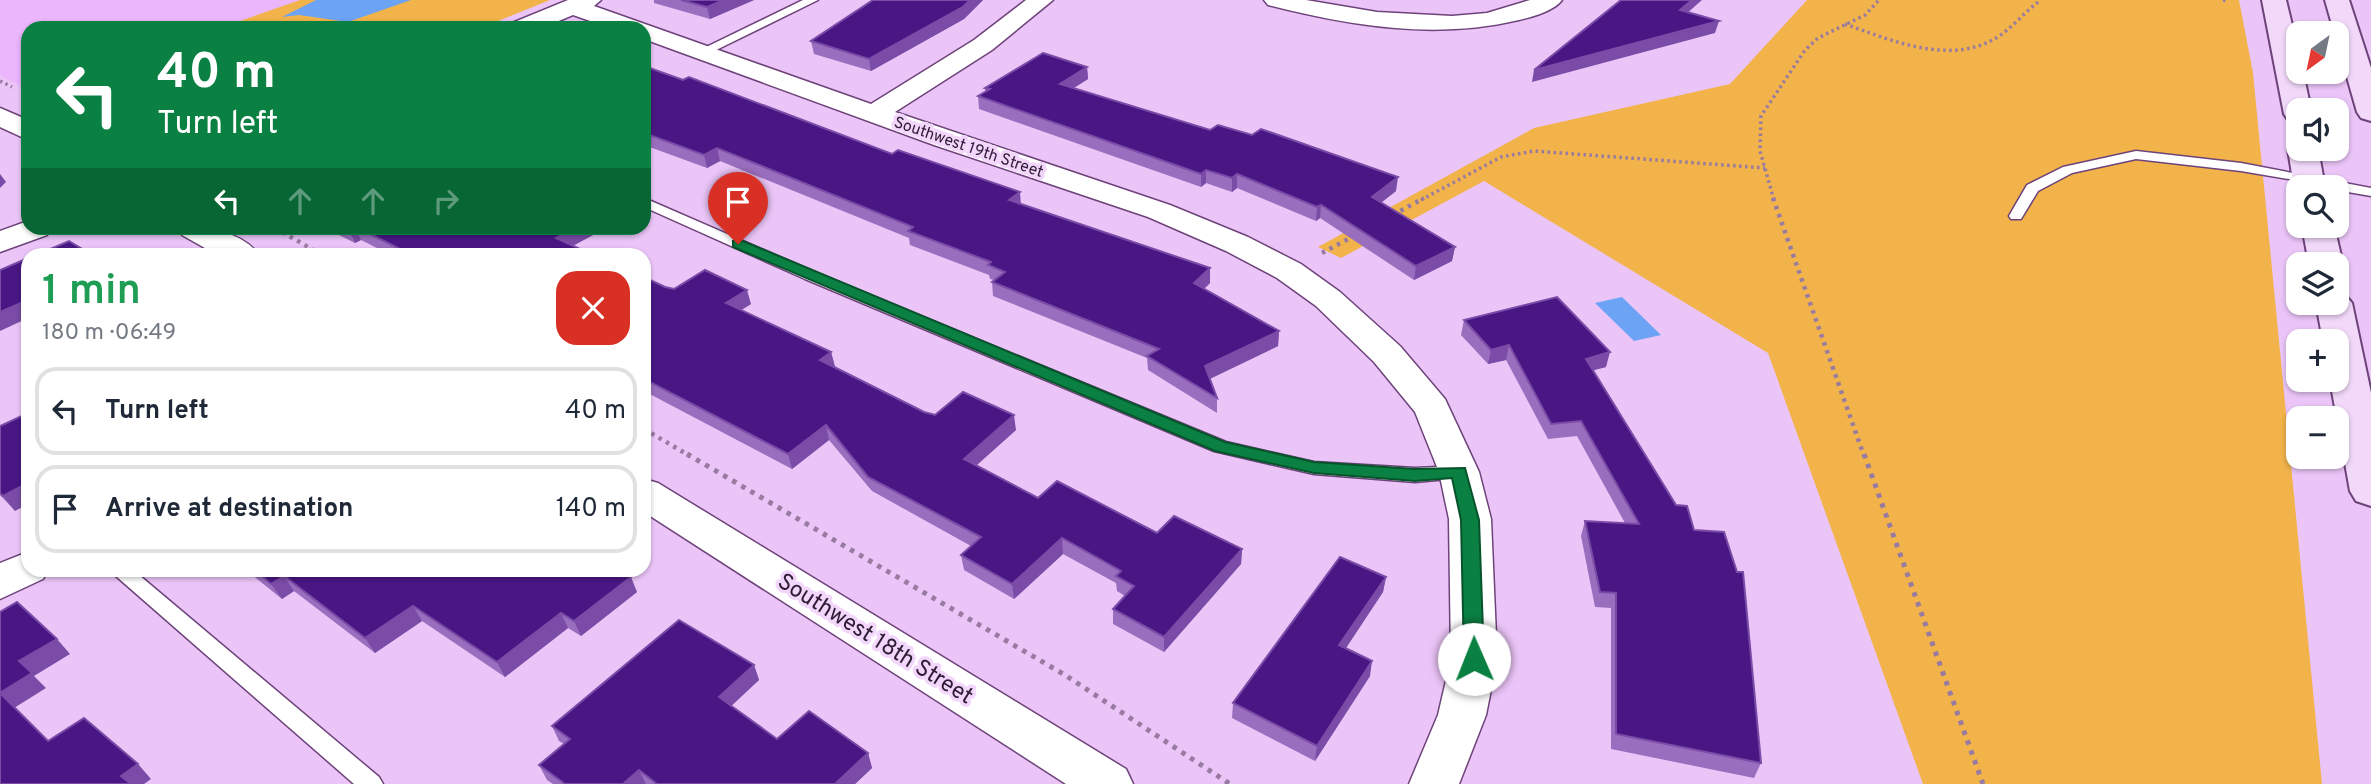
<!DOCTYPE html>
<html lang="en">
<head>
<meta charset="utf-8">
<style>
	body { margin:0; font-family:Overpass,sans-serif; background:#f2f2f3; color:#1f2937; height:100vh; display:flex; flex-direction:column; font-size:26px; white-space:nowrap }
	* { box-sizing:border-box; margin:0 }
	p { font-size:23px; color:#747a83 }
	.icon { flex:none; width:38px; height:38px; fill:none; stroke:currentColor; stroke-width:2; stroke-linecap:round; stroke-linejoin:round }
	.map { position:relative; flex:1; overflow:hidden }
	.details { position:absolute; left:21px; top:248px; width:630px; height:329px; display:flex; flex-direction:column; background:#fff; border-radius:21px; box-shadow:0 2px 5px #0004 }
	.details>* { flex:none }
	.banner { position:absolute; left:21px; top:21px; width:630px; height:214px; border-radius:21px; box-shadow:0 2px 5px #0004; background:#0b8043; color:#fff; overflow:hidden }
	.needle { width:46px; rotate:213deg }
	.fabs { position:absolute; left:2286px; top:21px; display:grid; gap:14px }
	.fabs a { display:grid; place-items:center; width:63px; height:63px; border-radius:14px; background:#fff; box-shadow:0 2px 5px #0004; font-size:35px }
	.pin { position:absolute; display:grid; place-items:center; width:60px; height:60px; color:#fff; margin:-72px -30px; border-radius:50% 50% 50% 0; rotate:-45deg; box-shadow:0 0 7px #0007 }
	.pin .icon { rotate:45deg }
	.me { position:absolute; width:77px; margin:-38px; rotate:359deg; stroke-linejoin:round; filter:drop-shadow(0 0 5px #0008) }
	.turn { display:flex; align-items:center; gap:24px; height:147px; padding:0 21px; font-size:32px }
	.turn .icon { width:91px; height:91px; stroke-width:2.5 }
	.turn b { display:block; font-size:49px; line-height:60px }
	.lanes { display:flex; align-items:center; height:66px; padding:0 21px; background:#0003; justify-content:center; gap:35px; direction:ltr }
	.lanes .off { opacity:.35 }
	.round { display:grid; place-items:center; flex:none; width:74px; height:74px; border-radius:21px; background:#f2f2f3 }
	.overview { display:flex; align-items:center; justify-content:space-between; height:119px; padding:0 21px }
	h1 { font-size:42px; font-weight:600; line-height:52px; color:#1e9e55 }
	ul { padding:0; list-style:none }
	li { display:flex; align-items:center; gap:21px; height:88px; margin:0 14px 10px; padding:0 7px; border:4px solid #e0e1e3; border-radius:21px }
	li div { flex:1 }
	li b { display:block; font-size:26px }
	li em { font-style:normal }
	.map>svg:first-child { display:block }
	.built { fill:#ebb6fc }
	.green { fill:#f1b34a }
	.water { fill:#6ca3f4 }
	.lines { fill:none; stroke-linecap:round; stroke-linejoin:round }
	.lane-casing { stroke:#6d437a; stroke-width:3 }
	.street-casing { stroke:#6d437a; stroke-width:3 }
	.secondary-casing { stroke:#6d437a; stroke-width:4 }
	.path-far2 { stroke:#997ba2; stroke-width:3.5; stroke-dasharray:2.5 3.5; stroke-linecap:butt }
	.path-far1 { stroke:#997ba2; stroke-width:4.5; stroke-dasharray:3.5 5; stroke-linecap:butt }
	.path { stroke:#997ba2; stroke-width:5; stroke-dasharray:4.5 6; stroke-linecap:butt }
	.lane { fill:#fff; fill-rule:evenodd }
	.street { fill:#fff; fill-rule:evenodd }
	.secondary { fill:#f2d9fa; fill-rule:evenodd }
	.wall { fill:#9a6ebe }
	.shaded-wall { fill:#7a4ba7 }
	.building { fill:#491784; stroke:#7a4ba7; stroke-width:2 }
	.route { fill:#0b8043; stroke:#07532c; stroke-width:2 }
	.labels { text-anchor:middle; stroke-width:7; stroke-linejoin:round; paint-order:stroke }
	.far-street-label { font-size:16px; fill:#2e1c34; stroke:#f3d6fc }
	.near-street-label { font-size:23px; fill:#2e1c34; stroke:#f3d6fc }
</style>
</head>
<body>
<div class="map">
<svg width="2371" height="784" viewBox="0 0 2371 784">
	<rect width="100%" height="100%" fill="#ebc5f8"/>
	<!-- built -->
	<polygon class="built" points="0,0 300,0 220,28 28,28 28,90 0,75"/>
	<!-- green -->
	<g class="green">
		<polygon points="300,0 550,0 481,28 220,28"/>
		<polygon points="1807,0 2239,0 2253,73 2322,784 1923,784 1768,353 1484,181 1341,258 1318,247 1534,128 1730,84"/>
	</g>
	<!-- water -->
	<g class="water">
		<polygon points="316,0 411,0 348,22 299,15 282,17"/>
		<polygon points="1622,297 1661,335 1634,341 1595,303"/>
	</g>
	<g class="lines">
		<!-- lane casing -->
		<g class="lane-casing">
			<g id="lane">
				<polygon points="803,0 818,0 708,54 698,51"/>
				<polygon points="2136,151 2241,163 2371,188 2371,196 2336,190 2336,187 2241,171 2136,159 2072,173 2038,191 2021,219 2011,219 2009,216 2027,185 2063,167"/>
				<polygon points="644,198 817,273 1226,442 1314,462 1415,468 1459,466 1466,467 1468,472 1466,477 1459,478 1415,482 1314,474 1214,451 805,279 644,207"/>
				<polygon points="109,570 133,570 379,777 383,784 354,784"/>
			</g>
		</g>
		<!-- street casing -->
		<g class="street-casing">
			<g id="street">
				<polygon points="568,0 601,0 594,6 871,104 974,40 1026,0 1053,0 992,50 895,112 1170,205 1248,237 1301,264 1340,292 1400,346 1445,399 1479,472 1491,519 1497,659 1486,715 1459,784 1409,784 1438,715 1451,659 1449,519 1439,472 1415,412 1374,362 1316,306 1277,278 1226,251 1148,217 934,145 644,39 644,28 610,28 573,15 542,28 509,28 512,23"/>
				<path d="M 1264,0 L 1306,0 L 1377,12 L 1452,16 L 1487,13 L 1530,0 L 1562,0 C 1554,11 1532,17 1519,20 C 1434,40 1351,26 1268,5 Z"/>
				<polygon points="0,108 28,120 28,140 0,127"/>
				<polygon points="28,221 28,228 52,228 47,235 0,252 0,231"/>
				<path d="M 177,228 C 205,226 242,231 260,256 L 219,256 L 182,235 Z"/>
				<polygon points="644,479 658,483 1126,769 1133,784 1066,784 644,512"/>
				<polygon points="28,552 28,570 48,570 43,579 0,599 0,563"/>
			</g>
		</g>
		<!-- secondary casing -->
		<g class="secondary-casing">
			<g id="secondary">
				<polygon points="2262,0 2286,0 2298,50 2298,72 2303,72 2311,110 2298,110 2298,123 2288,120 2284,114"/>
				<polygon points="2325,0 2349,0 2371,68 2371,121 2361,118 2357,112"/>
				<polygon points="2298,141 2298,149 2318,149 2325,187 2298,187 2298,192 2294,187 2288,149"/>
				<polygon points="2302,226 2334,226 2343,264 2338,271 2336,264 2309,264"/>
				<polygon points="2336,293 2346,296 2352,303 2371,393 2371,506 2356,501 2350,491 2330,380 2336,380 2336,341 2323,341 2316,303 2336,303"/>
			</g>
		</g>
		<!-- path-far2 -->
		<g class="path-far2">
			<polyline points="2223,0 2228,1"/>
			<path d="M 1845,24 C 1890,40 1950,66 1996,38 C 2013,28 2025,11 2041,0"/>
			<polyline points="0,81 12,87"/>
			<polyline points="1421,200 1501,157 1534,151 1765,168"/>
			<polyline points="1774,200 1760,151 1761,116 1805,50 1818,38 1865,15 1879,0"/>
		</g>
		<!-- path-far1 -->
		<g class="path-far1">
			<polyline points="1773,198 1864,456"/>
			<polyline points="1393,215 1424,198"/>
			<polyline points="275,228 324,256"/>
			<polyline points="1322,253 1354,236"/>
			<polyline points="644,429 690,456"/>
		</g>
		<!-- path -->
		<g class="path">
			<polyline points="687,454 1065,675 1230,784"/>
			<polyline points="1864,454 1983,784"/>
		</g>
		<!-- lane -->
		<use href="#lane" class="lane"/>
		<!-- street -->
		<use href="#street" class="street"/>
		<!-- secondary -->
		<use href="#secondary" class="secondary"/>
	</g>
	<!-- wall -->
	<g class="wall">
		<polygon points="654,0 754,0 710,19 654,3"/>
		<polygon points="873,0 983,0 964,19 871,71 814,54 811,41"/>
		<polygon points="644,66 1021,204 1210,283 1204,289 1279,331 1278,346 1210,379 1217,398 1217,413 1148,370 1147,358 993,296 992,282 994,280 990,279 989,275 910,245 909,238 720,161 707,168 644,145"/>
		<polygon points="1087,67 1088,79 1073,88 1396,191 1381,203 1455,247 1452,261 1414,280 1320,218 1316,221 1237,188 1232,192 1206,183 1201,187 979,109 978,96 985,92 985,88"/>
		<polygon points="325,228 590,228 593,235 573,246 595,256 393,256 361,240 355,243"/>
		<polygon points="644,277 665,287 751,304 741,310 831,352 835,367 924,412 935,415 1016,430 976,465 1038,498 1157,533 1242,549 1241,564 1164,652 1113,624 1113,609 1125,596 1117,591 1116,583 1063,554 1014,599 964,570 961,555 971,546 872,491 829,440 792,469 644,391"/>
		<polygon points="1464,320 1606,367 1593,370 1761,763 1754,778 1611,749 1611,608 1595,607 1581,536 1585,521 1625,523 1577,436 1548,439 1506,360 1488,364 1461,335"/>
		<polygon points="0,426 15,511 0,495"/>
		<polygon points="246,570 620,570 637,592 581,636 568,628 505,677 422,621 375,653 294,591 282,599"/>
		<polygon points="1386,577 1383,592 1346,648 1370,676 1315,761 1232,718 1233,703"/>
		<polygon points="754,665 759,680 731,705 777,739 868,753 872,768 855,784 553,784 547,780 539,765 564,744 559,741 552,726"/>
	</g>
	<!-- shaded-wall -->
	<g class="shaded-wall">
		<polygon points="724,0 754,0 710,19 707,7"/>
		<polygon points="970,0 983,0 964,19 871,71 869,59"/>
		<polygon points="1692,0 1702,0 1677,22 1680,10"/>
		<polygon points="1719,21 1715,33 1532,82 1534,70"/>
		<polygon points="1087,67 1088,79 1060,97 1060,84"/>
		<polygon points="717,148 720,161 707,168 704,155"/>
		<polygon points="1206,170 1206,183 1201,187 1201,174"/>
		<polygon points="0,174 6,182 0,188"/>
		<polygon points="1237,174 1237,188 1232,192 1232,178"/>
		<polygon points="1398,177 1396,191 1370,211 1372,197"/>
		<polygon points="1020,192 1021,206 1009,200"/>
		<polygon points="1321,205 1320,218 1316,221 1317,207"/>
		<polygon points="351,228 355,228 361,240 355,243 349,229"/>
		<polygon points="576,228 590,228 593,235 561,252 556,238"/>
		<polygon points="1455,247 1452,261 1414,280 1416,266"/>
		<polygon points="1210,268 1210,283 1194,298 1194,283"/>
		<polygon points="747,290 751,304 730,317 726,303"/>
		<polygon points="28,300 28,318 0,331 0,312"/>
		<polygon points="1279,331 1278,346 1205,381 1205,366"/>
		<polygon points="1509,345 1506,360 1488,364 1491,350"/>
		<polygon points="831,352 835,367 820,360"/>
		<polygon points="1610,352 1606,367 1583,373 1586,359"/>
		<polygon points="1014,415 1016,430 967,474 964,459"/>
		<polygon points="826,425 829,440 792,469 788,454"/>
		<polygon points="28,483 28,504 15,511 3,496"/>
		<polygon points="1062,538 1063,554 1014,599 1012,584"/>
		<polygon points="1242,549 1241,564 1164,652 1164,637"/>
		<polygon points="284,576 294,591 282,599 271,584"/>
		<polygon points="631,577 637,592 581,636 574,621"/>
		<polygon points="1386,577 1383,592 1338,660 1339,645"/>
		<polygon points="413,606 422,621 375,653 365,638"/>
		<polygon points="561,613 568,628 505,677 497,662"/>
		<polygon points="57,639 70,654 34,676 46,688 14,708 0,694 19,661"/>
		<polygon points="1372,661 1370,676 1315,761 1317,746"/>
		<polygon points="754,665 759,680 725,712 719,697"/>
		<polygon points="868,753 872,768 855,784 835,784"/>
		<polygon points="138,764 151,779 144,784 129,784 121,776"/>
		<polygon points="639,770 646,784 623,784"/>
	</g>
	<!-- building -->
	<g class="building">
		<polygon points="681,0 724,0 707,7"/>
		<polygon points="873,0 970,0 963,7 869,59 811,41"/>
		<polygon points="1621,0 1692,0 1680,10 1719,21 1534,70"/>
		<polygon points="1043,53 1087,67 1060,84 1210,130 1218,125 1252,135 1261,129 1398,177 1372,197 1455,247 1416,266 1321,205 1317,207 1237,174 1232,178 1206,170 1201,174 978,96 990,89 985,88"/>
		<polygon points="644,66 683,80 689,77 892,154 898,150 1020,192 1009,200 1210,268 1194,283 1279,331 1205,366 1217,398 1147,356 1159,349 992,282 1005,272 988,265 991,262 908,231 913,227 717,148 704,155 644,133"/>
		<polygon points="358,228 576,228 556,238 595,256 414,256"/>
		<polygon points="69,241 94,256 34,256"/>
		<polygon points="28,258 28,300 0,312 0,270"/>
		<polygon points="705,270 747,290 726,303 831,352 820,360 924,412 935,415 963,392 1014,415 964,459 1038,498 1057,481 1157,533 1174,516 1242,549 1164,637 1113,609 1134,586 1116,576 1121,571 1062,538 1012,584 961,555 981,537 868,477 826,425 788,454 644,379 644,277 665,287 674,289"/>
		<polygon points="1557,297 1610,352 1586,359 1676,505 1687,506 1694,530 1724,532 1737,572 1743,572 1761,763 1616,734 1616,593 1600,592 1585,521 1639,524 1581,421 1551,424 1509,345 1491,350 1464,320"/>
		<polygon points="28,413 28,483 3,496 0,493 0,426"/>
		<polygon points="1340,557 1386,577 1339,645 1372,661 1317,746 1233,703"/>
		<polygon points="255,570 620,570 631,577 574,621 561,613 497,662 413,606 365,638 284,576 271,584"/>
		<polygon points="17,602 57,639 19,661 32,673 0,693 0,612"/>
		<polygon points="679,620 754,665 719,697 777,739 809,711 868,753 835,784 657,784 639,770 623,784 565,784 539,765 570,739 552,726"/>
		<polygon points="0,693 48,741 84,718 138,764 121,776 131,784 0,784"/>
	</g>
	<!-- route -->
	<polygon class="route" points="738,239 1225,442 1314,462 1415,469 1465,468 1479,520 1484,659 1481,665 1467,665 1464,659 1461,520 1452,478 1415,481 1314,473 1215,451 733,247 733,241"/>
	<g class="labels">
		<!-- far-street labels -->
		<g class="far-street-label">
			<text transform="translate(969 146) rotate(19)" y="6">Southwest 19th Street</text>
		</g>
		<!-- near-street labels -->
		<g class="near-street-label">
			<text transform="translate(876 638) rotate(32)" y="8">Southwest 18th Street</text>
		</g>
	</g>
</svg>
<div class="fabs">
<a><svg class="needle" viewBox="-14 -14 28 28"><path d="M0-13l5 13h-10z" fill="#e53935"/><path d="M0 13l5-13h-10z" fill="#747a83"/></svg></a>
<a><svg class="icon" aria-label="sound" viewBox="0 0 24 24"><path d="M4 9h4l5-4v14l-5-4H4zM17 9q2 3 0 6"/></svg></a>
<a><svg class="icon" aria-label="search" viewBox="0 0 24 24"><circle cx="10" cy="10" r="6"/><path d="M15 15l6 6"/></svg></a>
<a><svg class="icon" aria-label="layers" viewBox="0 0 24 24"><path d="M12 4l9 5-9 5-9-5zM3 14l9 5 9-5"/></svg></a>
<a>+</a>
<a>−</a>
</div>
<div class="pin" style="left:738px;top:244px;background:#d93025"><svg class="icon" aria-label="arrive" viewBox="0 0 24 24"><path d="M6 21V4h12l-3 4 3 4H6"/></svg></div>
<svg class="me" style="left:1474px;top:659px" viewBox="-20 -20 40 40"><circle r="19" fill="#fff"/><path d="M0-13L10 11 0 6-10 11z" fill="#0b8043"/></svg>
<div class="banner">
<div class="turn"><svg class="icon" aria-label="left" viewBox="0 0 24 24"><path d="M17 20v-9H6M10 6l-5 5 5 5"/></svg><div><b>40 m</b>Turn left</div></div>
<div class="lanes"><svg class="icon" aria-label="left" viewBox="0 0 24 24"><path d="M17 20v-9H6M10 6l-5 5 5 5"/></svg><svg class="icon off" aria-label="ahead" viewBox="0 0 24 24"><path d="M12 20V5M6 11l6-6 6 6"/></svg><svg class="icon off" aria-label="ahead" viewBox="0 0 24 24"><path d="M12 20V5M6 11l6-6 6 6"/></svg><svg class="icon off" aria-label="right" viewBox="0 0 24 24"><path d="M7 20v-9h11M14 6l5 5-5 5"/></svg></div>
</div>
<section class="details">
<div class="overview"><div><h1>1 min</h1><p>180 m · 06:49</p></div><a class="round" style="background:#d93025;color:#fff"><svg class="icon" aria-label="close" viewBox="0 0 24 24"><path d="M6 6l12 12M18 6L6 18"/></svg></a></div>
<ul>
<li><svg class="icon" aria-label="left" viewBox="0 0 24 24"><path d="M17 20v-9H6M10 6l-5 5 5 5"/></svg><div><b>Turn left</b></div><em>40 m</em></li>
<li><svg class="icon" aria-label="arrive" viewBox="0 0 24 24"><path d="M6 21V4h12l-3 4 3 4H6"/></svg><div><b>Arrive at destination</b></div><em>140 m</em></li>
</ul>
</section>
</div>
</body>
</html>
